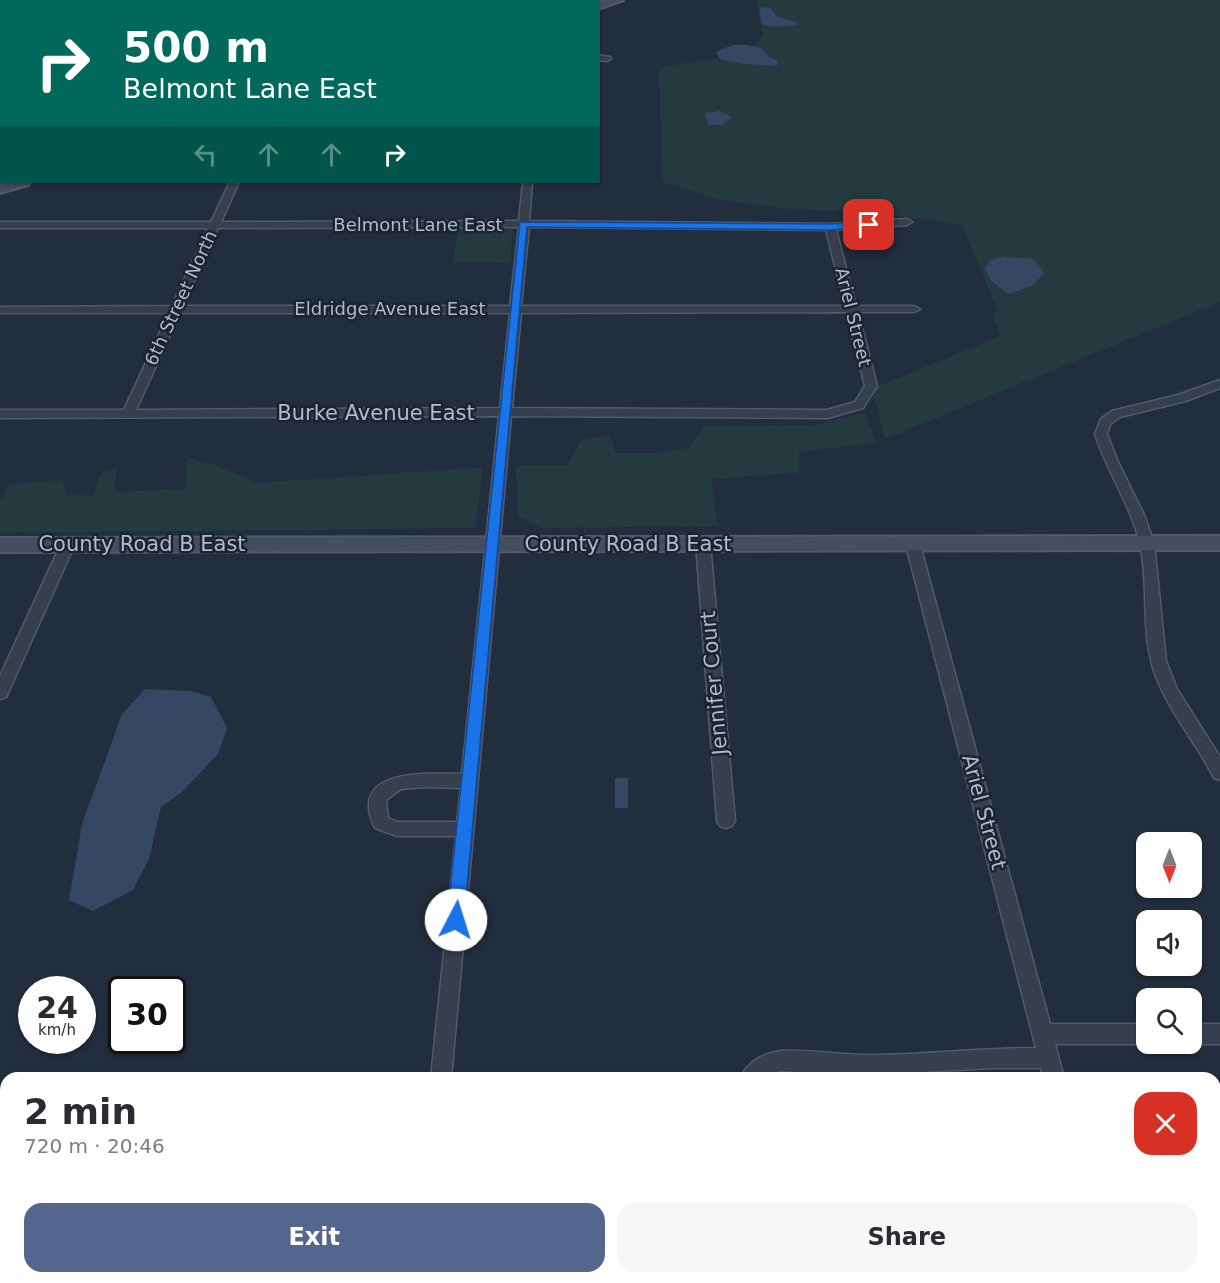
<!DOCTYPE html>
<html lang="en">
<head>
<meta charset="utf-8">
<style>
	body { margin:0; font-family:"DejaVu Sans",sans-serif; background:#f7f7f7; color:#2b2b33; height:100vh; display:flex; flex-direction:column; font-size:22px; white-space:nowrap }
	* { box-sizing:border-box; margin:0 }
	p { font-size:20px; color:#7c7c81 }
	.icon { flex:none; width:33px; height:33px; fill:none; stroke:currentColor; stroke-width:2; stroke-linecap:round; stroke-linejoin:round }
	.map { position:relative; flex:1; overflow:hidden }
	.sheet { position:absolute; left:0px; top:1072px; width:1221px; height:212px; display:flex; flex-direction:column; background:#fff; border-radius:18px 18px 0 0; box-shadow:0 2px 4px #0004 }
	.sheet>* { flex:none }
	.top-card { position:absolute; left:0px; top:0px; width:600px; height:183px; box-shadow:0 2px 4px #0004; background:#00695c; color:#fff; overflow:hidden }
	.needle { width:39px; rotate:180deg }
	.controls { position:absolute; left:1136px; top:832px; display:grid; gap:12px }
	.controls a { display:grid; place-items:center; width:66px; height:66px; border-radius:12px; background:#fff; box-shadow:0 2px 4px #0004; font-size:30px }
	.speed { position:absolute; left:18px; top:976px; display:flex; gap:12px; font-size:30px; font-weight:700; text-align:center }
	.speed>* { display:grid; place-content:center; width:78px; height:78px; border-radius:50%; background:#fff; box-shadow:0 2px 4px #0004; line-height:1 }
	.speed small { font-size:15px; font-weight:400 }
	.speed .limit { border:3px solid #111; border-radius:9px; background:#fff; color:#111 }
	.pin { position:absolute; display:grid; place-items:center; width:51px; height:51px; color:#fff; margin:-26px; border-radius:12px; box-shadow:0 3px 9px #0006 }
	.me { position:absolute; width:66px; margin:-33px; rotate:5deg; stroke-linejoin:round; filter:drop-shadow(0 0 4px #0008) }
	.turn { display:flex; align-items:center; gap:21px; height:126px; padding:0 24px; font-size:27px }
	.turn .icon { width:78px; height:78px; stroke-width:2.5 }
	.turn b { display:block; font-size:42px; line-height:51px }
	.lanes { display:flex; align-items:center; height:57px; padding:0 24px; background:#0003; justify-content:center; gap:30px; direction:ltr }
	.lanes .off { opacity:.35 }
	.round { display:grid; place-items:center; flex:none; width:63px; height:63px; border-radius:18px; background:#f7f7f7 }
	.headline { display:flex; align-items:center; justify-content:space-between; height:102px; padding:0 24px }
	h1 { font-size:36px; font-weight:700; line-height:45px }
	.button { display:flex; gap:12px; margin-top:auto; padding:12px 24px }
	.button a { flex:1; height:69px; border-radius:18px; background:#54668d; color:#fff; font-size:24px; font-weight:700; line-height:69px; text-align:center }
	.button a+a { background:#f7f7f7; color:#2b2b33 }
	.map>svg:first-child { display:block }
	.green { fill:#243a3e }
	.water { fill:#364764 }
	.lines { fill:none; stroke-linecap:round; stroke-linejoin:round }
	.street-casing { stroke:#525a68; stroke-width:3 }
	.secondary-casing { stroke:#525a68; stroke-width:4 }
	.street { fill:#363f4d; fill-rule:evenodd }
	.secondary { fill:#444e60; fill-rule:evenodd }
	.route { fill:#1a73e8; stroke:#114b97; stroke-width:1.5 }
	.labels { text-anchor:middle; stroke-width:5; stroke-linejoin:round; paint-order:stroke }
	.far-street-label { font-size:18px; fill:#b2bac8; stroke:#1c2432 }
	.street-label { font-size:21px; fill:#b2bac8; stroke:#1c2432 }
</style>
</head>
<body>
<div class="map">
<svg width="1220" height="1283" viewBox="0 0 1220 1283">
	<rect width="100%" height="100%" fill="#222d3d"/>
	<!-- green -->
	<g class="green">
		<polygon points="756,0 1220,0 1220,302 885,439 872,389 1000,336 992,314 998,311 962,225 879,213 789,209 719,200 662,182 659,67 746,54 763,36"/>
		<polygon points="458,229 513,229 510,262 453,263"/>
		<polygon points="865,412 876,443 799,452 799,473 711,479 718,526 541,528 517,516 516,466 567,466 581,440 610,435 616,453 655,453 688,448 706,425 813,426"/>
		<polygon points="187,457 218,466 257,483 483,467 475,528 0,533 0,500 10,484 62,480 67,494 93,496 101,472 117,467 115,492 185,489"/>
		<polygon points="0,1243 6,1243 6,1278 387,1278 387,1283 0,1283"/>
	</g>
	<!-- water -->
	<g class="water">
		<polygon points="762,7 771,8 777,17 797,22 798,25 773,27 761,24 760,9"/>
		<polygon points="734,45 746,45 762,48 768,56 778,61 777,66 744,64 720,59 716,53 722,49"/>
		<polygon points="719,111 732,117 722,125 708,125 705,113"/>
		<path d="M 1005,256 C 1025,262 1032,250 1044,273 L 1032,286 L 1008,294 L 990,280 L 985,268 L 991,260 Z"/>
		<polygon points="145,689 191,691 211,697 227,728 218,754 182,792 161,807 149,859 133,890 93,911 69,900 82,824 122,714"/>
		<rect x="615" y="778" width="13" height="30"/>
	</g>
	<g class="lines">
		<!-- street casing -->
		<g class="street-casing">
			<g id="street">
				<polygon points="313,0 321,0 313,2"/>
				<rect x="539" y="0" width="8" height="2"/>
				<polygon points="598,55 610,57 611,59 607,61 598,60"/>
				<path d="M 230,182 L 239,182 L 221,222 L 519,221 L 523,182 L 532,182 L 529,221 L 830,224 L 907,219 L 912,222 L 907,225 L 836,230 L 856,306 L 914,306 L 920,309 L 914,312 L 858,312 L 877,386 L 863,408 L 828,418 L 511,416 L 451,1078 L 431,1078 L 456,836 L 397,836 L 375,828 C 346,768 427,773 462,774 L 499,416 L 0,418 L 0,410 L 124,410 L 169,313 L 0,313 L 0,307 L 172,306 L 208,228 L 0,228 L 0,222 L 211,222 ZM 519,227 L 510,306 L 183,306 L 218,228 ZM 529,227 L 826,230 L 845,306 L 521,306 ZM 846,312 L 865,386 L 855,402 L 827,410 L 512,408 L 521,313 ZM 180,313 L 510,313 L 500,408 L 136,410 ZM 426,787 L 461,788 L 457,822 L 397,822 L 388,818 L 386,800 L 401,789 Z"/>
				<path d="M 1220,380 L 1220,388 L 1186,401 L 1120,417 L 1110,424 L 1107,434 L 1118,462 L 1144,515 L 1154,543 L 1166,661 L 1177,689 L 1220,757 L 1220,780 L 1214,778 C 1197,744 1171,714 1157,679 C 1139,636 1150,588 1140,544 C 1131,505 1107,472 1095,434 L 1101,419 L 1112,411 L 1178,395 Z"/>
				<polygon points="68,539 75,544 8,693 6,697 0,699 0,676 61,544"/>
				<polygon points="703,539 710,544 735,821 732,826 726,828 720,826 717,821 696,544"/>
				<path d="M 913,540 L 920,545 L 1050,1024 L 1146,1024 L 1146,1044 L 1055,1044 L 1064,1078 L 1044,1078 L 1041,1068 L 992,1068 L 867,1075 L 779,1071 L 765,1078 L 741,1078 C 746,1063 764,1053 780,1051 C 808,1049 838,1055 867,1055 C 923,1055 980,1048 1036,1048 L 906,545 Z"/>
				<rect x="1191" y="1024" width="29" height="20"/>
				<rect x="411" y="1278" width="22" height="5"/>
				<polygon points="733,1278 755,1278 757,1283 735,1283"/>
				<polygon points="1096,1278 1118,1278 1119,1283 1097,1283"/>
			</g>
		</g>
		<!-- secondary casing -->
		<g class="secondary-casing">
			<g id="secondary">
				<polygon points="605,0 623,0 598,9 598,2"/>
				<polygon points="9,182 30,182 28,185 0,193 0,184"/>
				<polygon points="1220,536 1220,550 0,552 0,538"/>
			</g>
		</g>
		<!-- street -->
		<use href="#street" class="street"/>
		<!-- secondary -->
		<use href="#secondary" class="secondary"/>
	</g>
	<!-- route -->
	<polygon class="route" points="520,222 830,224 869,222 873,225 869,227 830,230 527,227 464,920 462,925 456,927 450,925 447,920"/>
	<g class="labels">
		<!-- far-street labels -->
		<g class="far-street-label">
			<text x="418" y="231">Belmont Lane East</text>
			<text transform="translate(181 298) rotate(-65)" y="6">6th Street North</text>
			<text x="390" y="315">Eldridge Avenue East</text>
			<text transform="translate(853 317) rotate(76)" y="6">Ariel Street</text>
		</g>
		<!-- street labels -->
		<g class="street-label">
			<text x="376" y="420">Burke Avenue East</text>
			<text x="142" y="551">County Road B East</text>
			<text x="628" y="551">County Road B East</text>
			<text transform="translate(714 683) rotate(-95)" y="7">Jennifer Court</text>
			<text transform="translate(984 812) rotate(75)" y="7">Ariel Street</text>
		</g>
	</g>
</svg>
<div class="controls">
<a><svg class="needle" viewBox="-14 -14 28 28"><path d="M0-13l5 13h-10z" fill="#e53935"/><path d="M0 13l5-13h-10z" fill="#7c7c81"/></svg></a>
<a><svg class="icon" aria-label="sound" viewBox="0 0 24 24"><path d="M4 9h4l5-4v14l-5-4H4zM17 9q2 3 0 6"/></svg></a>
<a><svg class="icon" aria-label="search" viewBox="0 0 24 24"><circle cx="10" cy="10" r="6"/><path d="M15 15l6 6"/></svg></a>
</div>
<div class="speed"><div>24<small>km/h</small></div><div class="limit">30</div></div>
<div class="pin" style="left:869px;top:225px;background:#d93025"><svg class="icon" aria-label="arrive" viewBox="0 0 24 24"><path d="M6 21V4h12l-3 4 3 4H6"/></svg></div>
<svg class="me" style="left:456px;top:920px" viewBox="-20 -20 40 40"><circle r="19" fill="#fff"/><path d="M0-13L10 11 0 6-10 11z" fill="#1a73e8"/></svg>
<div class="top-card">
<div class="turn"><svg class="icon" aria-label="right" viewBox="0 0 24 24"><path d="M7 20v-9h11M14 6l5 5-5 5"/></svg><div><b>500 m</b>Belmont Lane East</div></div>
<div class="lanes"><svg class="icon off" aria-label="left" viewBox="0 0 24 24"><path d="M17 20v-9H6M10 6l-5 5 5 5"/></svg><svg class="icon off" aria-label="ahead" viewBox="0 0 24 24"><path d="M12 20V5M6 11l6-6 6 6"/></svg><svg class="icon off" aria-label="ahead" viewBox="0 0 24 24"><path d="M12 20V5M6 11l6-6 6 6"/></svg><svg class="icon" aria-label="right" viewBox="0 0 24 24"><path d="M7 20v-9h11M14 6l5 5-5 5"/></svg></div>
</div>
<section class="sheet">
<div class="headline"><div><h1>2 min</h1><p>720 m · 20:46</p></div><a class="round" style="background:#d93025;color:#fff"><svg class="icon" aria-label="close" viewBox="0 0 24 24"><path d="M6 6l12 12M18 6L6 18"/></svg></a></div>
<div class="button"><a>Exit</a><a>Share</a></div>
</section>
</div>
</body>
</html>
